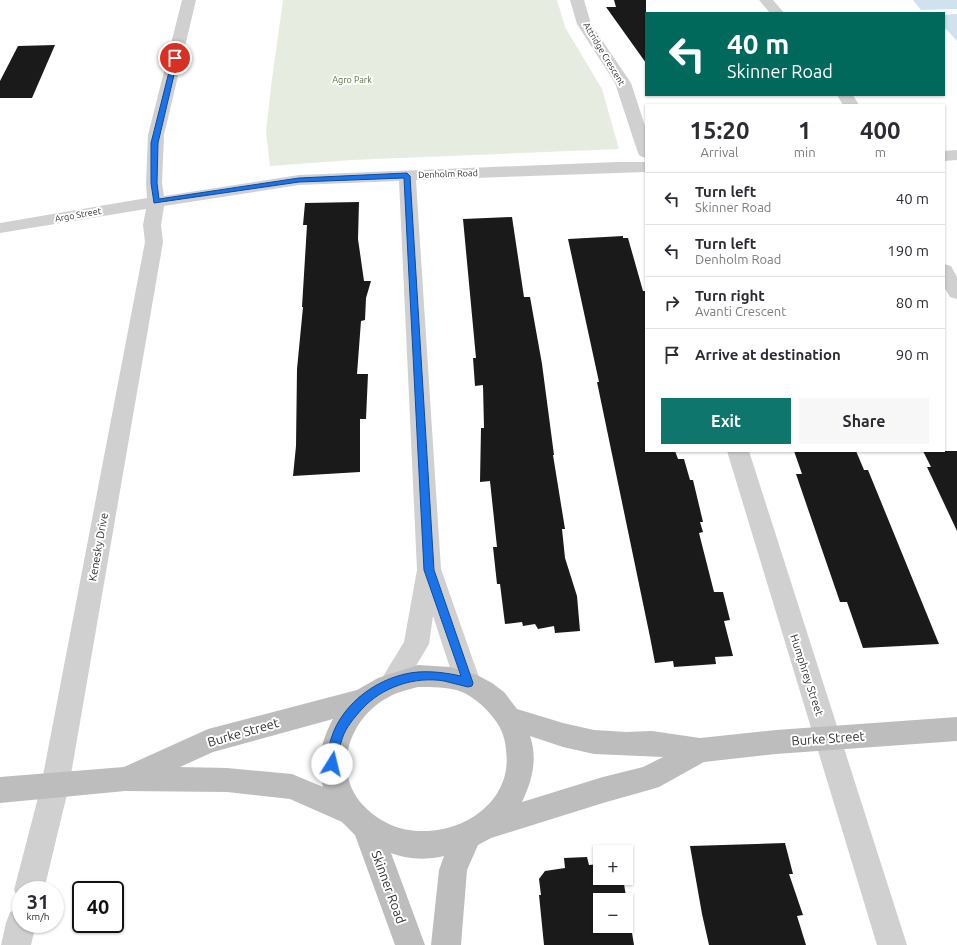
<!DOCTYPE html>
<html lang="en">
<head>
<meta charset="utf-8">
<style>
	body { margin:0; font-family:Ubuntu,sans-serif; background:#f7f7f7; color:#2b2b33; height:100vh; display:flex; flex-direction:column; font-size:15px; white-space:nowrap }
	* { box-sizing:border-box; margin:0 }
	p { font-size:13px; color:#7c7c81 }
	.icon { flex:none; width:22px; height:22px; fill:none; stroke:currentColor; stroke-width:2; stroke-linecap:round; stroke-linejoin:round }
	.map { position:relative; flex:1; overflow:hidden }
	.drawer { position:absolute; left:645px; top:104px; width:300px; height:348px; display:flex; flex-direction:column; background:#fff; border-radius:0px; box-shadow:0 1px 3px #0004 }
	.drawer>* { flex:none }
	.guide { position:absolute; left:645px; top:12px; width:300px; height:84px; border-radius:0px; box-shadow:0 1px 3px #0004; background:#00695c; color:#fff; overflow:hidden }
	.tools { position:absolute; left:593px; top:845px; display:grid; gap:8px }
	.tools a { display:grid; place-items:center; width:40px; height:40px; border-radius:0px; background:#fff; box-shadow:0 1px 3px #0004; font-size:20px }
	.speed { position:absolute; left:12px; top:881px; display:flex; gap:8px; font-size:20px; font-weight:700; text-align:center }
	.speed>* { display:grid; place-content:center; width:52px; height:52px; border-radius:50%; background:#fff; box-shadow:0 1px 3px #0004; line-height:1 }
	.speed small { font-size:10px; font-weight:400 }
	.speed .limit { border:2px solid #111; border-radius:6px; background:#fff; color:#111 }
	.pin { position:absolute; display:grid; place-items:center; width:34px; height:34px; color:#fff; margin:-17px; border:2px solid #fff; border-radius:50%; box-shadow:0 1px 4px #0007 }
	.me { position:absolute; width:44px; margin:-22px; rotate:9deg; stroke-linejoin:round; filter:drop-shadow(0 0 3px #0008) }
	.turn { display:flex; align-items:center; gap:14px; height:84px; padding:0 16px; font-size:18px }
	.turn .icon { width:52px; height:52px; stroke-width:2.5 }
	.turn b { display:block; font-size:28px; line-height:34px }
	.eta { display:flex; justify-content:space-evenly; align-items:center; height:68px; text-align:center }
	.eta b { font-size:24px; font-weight:700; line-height:28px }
	.action { display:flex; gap:8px; margin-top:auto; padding:8px 16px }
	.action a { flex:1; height:46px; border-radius:0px; background:#0f766e; color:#fff; font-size:16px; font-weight:700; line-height:46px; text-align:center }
	.action a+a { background:#f7f7f7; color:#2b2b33 }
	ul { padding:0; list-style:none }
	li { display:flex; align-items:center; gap:12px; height:52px; padding:0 16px; border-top:1px solid #e1e1e2 }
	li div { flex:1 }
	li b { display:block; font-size:15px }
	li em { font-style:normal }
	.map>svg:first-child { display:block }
	.green { fill:#e6ecdf }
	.water { fill:#cfe2ee }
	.building { fill:#1a1a1a; fill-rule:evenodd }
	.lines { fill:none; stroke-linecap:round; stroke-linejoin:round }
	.street { fill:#d0d0d0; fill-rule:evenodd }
	.secondary { fill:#bdbdbd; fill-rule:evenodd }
	.route { fill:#1a73e8; stroke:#114b97 }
	.labels { text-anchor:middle; stroke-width:4; stroke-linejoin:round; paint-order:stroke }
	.far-street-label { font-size:9px; fill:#333; stroke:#fff }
	.far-park-label { font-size:9px; fill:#56703f; stroke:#fff }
	.street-label { font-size:11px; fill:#333; stroke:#fff }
	.near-street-label { font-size:13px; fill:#333; stroke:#fff }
</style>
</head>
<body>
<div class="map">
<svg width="957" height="945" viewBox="0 0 957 945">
	<rect width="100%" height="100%" fill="#fff"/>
	<!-- green -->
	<polygon class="green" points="283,0 557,0 565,27 602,89 619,149 352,160 270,166 266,131 272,79"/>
	<!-- water -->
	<g class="water">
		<polygon points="913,0 957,0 957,9 921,10"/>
		<polygon points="957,14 957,41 944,27 944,15"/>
	</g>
	<!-- building -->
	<g class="building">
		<polygon points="614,0 646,0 646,63 606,7 616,7"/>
		<polygon points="55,45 32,98 0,98 0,81 18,46"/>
		<polygon points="359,202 358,239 364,281 371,281 366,298 365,320 361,321 357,374 368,374 366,419 360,419 360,472 293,476 296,446 297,369 303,307 302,307 307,225 303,225 305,203"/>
		<polygon points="512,217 524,297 530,297 542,364 554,455 553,455 565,529 562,529 565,558 577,596 580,631 555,633 554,626 538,629 535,624 523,626 522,622 505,624 500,584 497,584 493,547 497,547 490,481 480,482 481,428 484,428 483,385 475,386 473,358 476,358 463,219"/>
		<polygon points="623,236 623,238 628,238 643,291 646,291 646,451 675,451 678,459 684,459 690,480 693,480 703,522 700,522 703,532 699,533 714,592 723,592 730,620 724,621 733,656 715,657 716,664 674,667 673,661 655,663 650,637 597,382 599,382 568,239"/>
		<polygon points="794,451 856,451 864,470 868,470 877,492 939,644 863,648 847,602 840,602 809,512 796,474 802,474"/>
		<polygon points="923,451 957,451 957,531 927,467 931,467"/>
		<polygon points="785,843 793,874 789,874 803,915 797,916 806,945 709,945 702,914 690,846"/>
		<path d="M 587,857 L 589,865 L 600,864 L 600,878 L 623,878 L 634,945 L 544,945 L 539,895 L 541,895 L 539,879 L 545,871 L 565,868 L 564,858 ZM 600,900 L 626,900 L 626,926 L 600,926 Z"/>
	</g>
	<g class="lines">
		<!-- street -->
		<g class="street">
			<polygon points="182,0 196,0 164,135 162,183 164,196 299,175 617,162 646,162 646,172 416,180 441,569 481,683 477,691 468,694 459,691 455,683 433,616 429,644 401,691 392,694 383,691 379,683 404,642 417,570 399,181 299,185 164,206 161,225 163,242 69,786 44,890 21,890 21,901 19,900 14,890 41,786 145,242 143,225 146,209 0,233 0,223 147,198 146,183 148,135"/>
			<polygon points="570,0 584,0 591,24 631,83 646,129 646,158 640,156 638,153 615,83 577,24"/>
			<polygon points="759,0 773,0 784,13 770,13"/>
			<polygon points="837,95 853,95 859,105 843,105"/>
			<polygon points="957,150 957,160 944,161 944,151"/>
			<polygon points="944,264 951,266 957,277 957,299 950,297 944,287"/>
			<polygon points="727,451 749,451 907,945 877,945"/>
			<polygon points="21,908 21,924 36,924 31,945 1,945 6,923 10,912"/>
		</g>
		<!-- secondary -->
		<path class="secondary" d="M 418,665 L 450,667 L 477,675 L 492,683 L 504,692 L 517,709 L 563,723 L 594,730 L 626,732 L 652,731 L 700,738 L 776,730 L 957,717 L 957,741 L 776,754 L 704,762 L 659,787 L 649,790 L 603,803 L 491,838 L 478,845 L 467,870 L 461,945 L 431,945 L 439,870 L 444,856 C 427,860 408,860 391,853 L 425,945 L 395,945 L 355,835 L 342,822 L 290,799 L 227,792 L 125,791 L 0,803 L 0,777 L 124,767 L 208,729 L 357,690 L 378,678 ZM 418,687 C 432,687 447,687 460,691 C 472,696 483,705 491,715 C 500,725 505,736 506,750 C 513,799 467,832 422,831 C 398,831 377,821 361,803 C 332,769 350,718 387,698 C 396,692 407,690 418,687 ZM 333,719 C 321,741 316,763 323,787 L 292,774 L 227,768 L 180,767 L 213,752 ZM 530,736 L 563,747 L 594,754 L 663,757 L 643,767 L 603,777 L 522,802 C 532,781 538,759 530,736 Z"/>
	</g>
	<!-- route -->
	<path class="route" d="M 173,56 L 178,58 L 158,143 L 157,183 L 159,199 L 299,178 L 407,173 L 410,176 L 434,570 L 473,683 L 472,686 L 468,687 C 460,685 452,683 444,681 C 415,676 382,687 362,709 C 354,718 346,727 342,739 C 339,747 339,756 338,764 L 336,767 L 332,769 L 328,767 L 327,764 C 328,756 328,747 331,739 C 342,702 381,675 418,672 C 433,671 447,673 461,676 L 424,570 L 404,178 L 299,182 L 154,203 L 151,183 L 151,143 Z"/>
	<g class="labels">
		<!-- far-street labels -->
		<g class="far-street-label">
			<text transform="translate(604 54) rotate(59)" y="3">Attridge Crescent</text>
			<text transform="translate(448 174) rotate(-2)" y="3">Denholm Road</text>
			<text transform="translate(78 215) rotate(-10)" y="3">Argo Street</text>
		</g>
		<!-- far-park labels -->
		<g class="far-park-label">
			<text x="352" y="83">Agro Park</text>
		</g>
		<!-- street labels -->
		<g class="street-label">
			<text transform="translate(98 547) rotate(-80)" y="4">Kenesky Drive</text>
			<text transform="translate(807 675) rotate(72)" y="4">Humphrey Street</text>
		</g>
		<!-- near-street labels -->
		<g class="near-street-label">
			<text transform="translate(243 732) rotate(-16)" y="5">Burke Street</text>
			<text transform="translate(828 738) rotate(-4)" y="5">Burke Street</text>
			<text transform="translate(389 887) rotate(70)" y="5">Skinner Road</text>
		</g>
	</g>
</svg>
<div class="tools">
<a>+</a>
<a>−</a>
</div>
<div class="speed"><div>31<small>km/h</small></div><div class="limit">40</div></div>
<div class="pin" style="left:175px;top:58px;background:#d93025"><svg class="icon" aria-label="arrive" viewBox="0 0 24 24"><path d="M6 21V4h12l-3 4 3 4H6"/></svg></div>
<svg class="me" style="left:332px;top:764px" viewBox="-20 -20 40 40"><circle r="19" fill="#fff"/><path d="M0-13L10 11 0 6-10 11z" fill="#1a73e8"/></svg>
<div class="guide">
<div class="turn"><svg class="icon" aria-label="left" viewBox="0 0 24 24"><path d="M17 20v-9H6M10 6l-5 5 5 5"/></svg><div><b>40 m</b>Skinner Road</div></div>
</div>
<section class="drawer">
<div class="eta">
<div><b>15:20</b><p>Arrival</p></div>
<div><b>1</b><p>min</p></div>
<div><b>400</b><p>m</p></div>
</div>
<ul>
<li><svg class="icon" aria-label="left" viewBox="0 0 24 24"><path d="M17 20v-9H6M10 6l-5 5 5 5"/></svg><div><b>Turn left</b><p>Skinner Road</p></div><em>40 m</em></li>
<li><svg class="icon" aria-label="left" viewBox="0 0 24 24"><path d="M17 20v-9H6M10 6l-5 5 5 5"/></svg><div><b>Turn left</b><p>Denholm Road</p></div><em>190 m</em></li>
<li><svg class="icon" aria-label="right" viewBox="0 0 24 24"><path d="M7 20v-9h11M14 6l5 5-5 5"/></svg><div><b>Turn right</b><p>Avanti Crescent</p></div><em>80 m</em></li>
<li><svg class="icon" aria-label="arrive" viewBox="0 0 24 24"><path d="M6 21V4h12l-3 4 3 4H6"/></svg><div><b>Arrive at destination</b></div><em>90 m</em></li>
</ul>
<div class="action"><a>Exit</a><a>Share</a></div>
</section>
</div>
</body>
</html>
